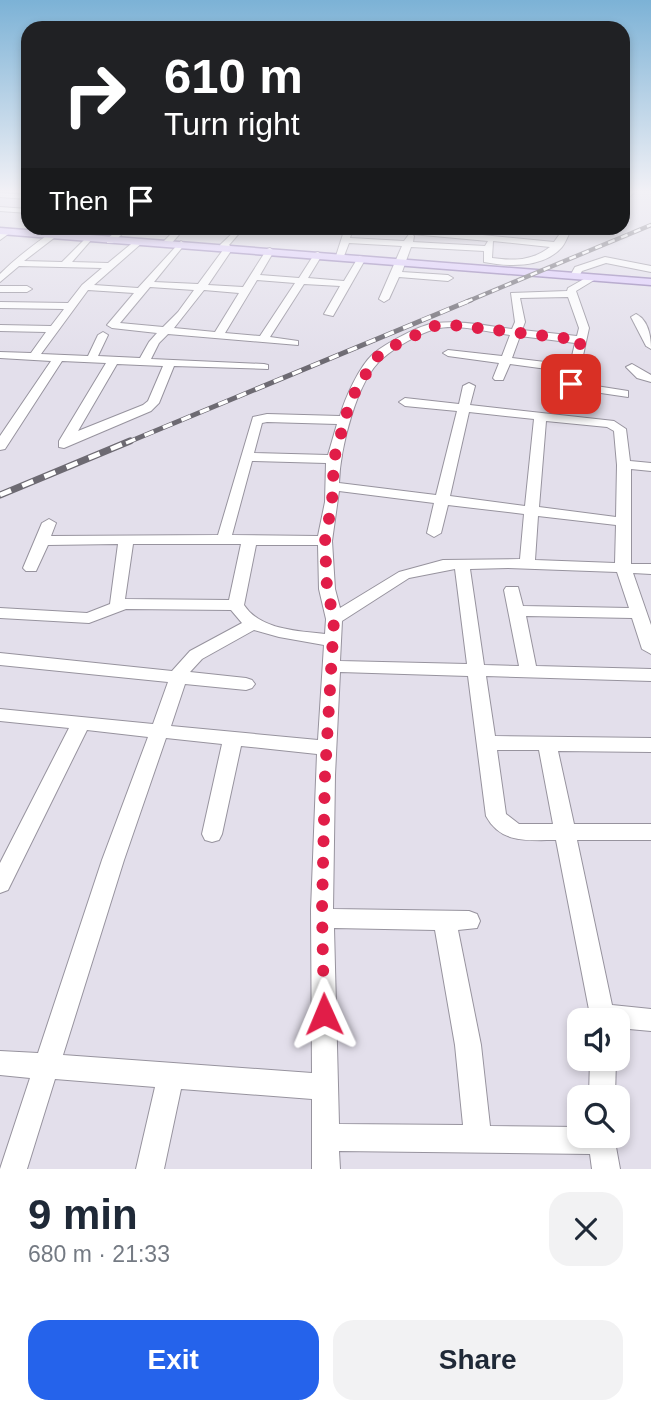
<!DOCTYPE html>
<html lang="en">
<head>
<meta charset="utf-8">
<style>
	body { margin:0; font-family:Arial,sans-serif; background:#f2f2f3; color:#1f2937; height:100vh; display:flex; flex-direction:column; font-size:26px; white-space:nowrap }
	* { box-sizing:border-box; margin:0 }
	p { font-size:23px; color:#747a83 }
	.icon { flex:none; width:38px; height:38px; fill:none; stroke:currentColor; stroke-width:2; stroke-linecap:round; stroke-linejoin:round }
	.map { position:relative; height:1169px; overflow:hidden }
	.side { display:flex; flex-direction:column; background:#fff; flex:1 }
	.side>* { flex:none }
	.guide { position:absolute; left:21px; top:21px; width:609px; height:214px; border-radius:21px; box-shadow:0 4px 10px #0003; background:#202124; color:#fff; overflow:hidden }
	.controls { position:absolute; left:567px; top:1008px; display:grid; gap:14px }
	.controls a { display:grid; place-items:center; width:63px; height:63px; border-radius:14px; background:#fff; box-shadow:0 4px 10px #0003; font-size:35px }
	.pin { position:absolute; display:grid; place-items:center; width:60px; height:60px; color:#fff; margin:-30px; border-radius:14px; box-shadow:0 4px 10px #0006 }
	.me { position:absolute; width:77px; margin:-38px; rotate:359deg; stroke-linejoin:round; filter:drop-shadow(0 0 5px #0008) }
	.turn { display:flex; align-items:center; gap:24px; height:147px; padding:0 28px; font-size:32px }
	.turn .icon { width:91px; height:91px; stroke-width:2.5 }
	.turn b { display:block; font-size:49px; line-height:60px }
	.then { display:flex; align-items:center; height:66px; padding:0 28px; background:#0003; gap:14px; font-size:26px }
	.round { display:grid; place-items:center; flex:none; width:74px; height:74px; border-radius:21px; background:#f2f2f3 }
	.headline { display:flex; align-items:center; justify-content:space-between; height:119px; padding:0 28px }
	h1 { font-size:42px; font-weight:600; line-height:52px }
	.button { display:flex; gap:14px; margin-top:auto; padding:14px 28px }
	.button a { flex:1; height:80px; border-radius:21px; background:#2563eb; color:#fff; font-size:28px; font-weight:600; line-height:80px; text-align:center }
	.button a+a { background:#f2f2f3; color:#1f2937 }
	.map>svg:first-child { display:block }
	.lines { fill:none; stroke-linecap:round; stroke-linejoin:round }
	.minor-casing { stroke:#97939e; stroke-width:2 }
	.major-casing { stroke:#8b75af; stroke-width:3 }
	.minor { fill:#fff; fill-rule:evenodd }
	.major { fill:#ddcafd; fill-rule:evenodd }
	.rail-far2-casing { stroke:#6d6a72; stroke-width:4.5 }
	.rail-far1-casing { stroke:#6d6a72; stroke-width:5 }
	.rail-casing { stroke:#6d6a72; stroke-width:7 }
	.rail-far2 { stroke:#fff; stroke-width:2.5; stroke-dasharray:7; stroke-linecap:butt }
	.rail-far1 { stroke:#fff; stroke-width:3.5; stroke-dasharray:10; stroke-linecap:butt }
	.rail { stroke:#fff; stroke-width:4.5; stroke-dasharray:12; stroke-linecap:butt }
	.route { stroke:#e11d48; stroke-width:12; stroke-dasharray:0 21.6 }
</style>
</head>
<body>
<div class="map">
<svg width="651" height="1169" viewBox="0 0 651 1169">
	<rect width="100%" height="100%" fill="#e3dfeb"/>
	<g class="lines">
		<!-- minor casing -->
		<g class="minor-casing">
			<g id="minor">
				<polygon points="627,192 635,192 623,202 623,196"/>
				<polygon points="0,193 28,195 28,199 0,197"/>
				<polygon points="0,207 28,209 28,213 0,211"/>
				<path d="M 58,228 L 67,228 L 24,261 L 62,262 L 88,236 L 92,239 L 72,262 L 108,263 L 136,240 L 143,242 L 94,285 L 138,288 L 181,241 L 185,244 L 154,282 L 198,284 L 223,250 L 220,249 L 220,245 L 238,228 L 242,230 L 229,245 L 233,248 L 208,285 L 243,287 L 267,249 L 270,248 L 274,251 L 260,275 L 299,278 L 315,253 L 318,252 L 322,255 L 308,278 L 344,281 L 359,256 L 366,258 L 333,316 L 324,314 L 340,286 L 304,284 L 270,337 L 298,341 L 298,345 L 168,334 L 159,343 L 151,359 L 264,364 L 268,365 L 268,369 L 174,366 L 159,403 L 151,411 L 64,448 L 59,447 L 59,441 L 106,363 L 62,361 L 5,449 L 0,450 L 0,436 L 51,361 L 0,358 L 0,352 L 31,353 L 46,332 L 0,331 L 0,325 L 51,326 L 64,309 L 0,308 L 0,302 L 68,303 L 82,285 L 102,268 L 19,266 L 0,282 L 0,274 C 18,256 37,242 58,228 ZM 257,280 L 295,283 L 260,336 L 225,333 ZM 150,287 L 194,290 L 178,312 L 163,327 L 120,323 ZM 88,290 L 134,293 L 107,325 L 112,328 L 157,333 L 149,342 L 140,358 L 98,356 L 108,335 L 103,332 L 98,335 L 88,356 L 41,354 ZM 204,290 L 239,293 L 215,332 L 174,328 ZM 117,364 L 163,366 L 148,401 L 143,405 L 78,431 Z"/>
				<polygon points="120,228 128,228 113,243 107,243 107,239"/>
				<polygon points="177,228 185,228 169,246 163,246 163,242"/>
				<path d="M 321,228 L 353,228 L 350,238 L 404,241 L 410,233 L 414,236 L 413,242 L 485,246 L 488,241 L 412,234 L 408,231 L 412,228 L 554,242 L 564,228 L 572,228 C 569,233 565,244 562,247 C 544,268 509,267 484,262 L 484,251 L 411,247 L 402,272 L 448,275 L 453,278 L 448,281 L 399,277 L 389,299 L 384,302 L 379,299 L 402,246 L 349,243 L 344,256 L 340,259 L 336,256 L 344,231 ZM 493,241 L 550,247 C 532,261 514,261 492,258 Z"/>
				<polygon points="4,230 11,232 0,240 0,233"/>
				<polygon points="605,257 651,266 651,272 606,263 582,271 578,278 570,276 575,267"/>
				<path d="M 591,275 L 599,277 L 576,291 L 589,328 L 577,383 L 628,391 L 628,397 L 567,388 L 569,372 L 510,364 L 503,380 L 495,380 L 493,378 L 499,363 L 448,356 L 443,353 L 448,350 L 502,356 L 510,335 C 487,332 457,323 435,329 C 418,334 396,347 383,358 C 356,380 340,450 339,483 L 436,495 L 457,411 L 405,406 L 399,402 L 405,398 L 459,404 L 463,386 L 469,383 L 475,386 L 470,405 L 614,421 L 626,429 L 630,461 L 651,463 L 651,471 L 631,469 L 631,564 L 651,564 L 651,574 L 633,573 L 651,625 L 651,654 L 642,649 L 632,618 L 526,616 L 536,666 L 651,669 L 651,681 L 486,676 L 495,736 L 651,738 L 651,752 L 558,751 L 574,824 L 651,824 L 651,840 L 577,840 L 612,1005 L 651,1009 L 651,1031 L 618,1028 L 618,1020 L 591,1020 L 556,840 C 528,840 501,844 486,816 L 468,676 L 340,672 L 335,775 L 333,909 L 469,911 L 477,914 L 480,921 L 477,928 L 458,930 L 481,1045 L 490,1126 L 579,1127 L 579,1136 L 614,1136 L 620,1169 L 592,1169 L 590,1154 L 339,1151 L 340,1169 L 312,1169 L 312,1099 L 181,1089 L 164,1169 L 136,1169 L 155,1087 L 55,1079 L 27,1169 L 0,1169 L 30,1078 L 0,1075 L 0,1051 L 38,1053 L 102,860 L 148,737 L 87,730 L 8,890 L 0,893 L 0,863 L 69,728 L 0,721 L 0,709 L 153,724 L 168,682 L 0,665 L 0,653 L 172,671 L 190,651 L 242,623 L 231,610 L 126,609 L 89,623 L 0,618 L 0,608 L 87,613 L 110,604 L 118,544 L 48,545 L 36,571 L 26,571 L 23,568 L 42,523 L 49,519 L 56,523 L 51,536 L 218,535 L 253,417 L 267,414 L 340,416 C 345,398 359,367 373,354 C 385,344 421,324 436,323 C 461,320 487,326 512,329 L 515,322 L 511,293 L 567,291 L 568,288 ZM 568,297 L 579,328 L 577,336 L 522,330 L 525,322 L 520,298 ZM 520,336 L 575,343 L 570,365 L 512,358 ZM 469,412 L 534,419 L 525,506 L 450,496 ZM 546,421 L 607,427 L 614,431 L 617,465 L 616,517 L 539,507 ZM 262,423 L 267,422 L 337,424 L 328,455 L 254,453 ZM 252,461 L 326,463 L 325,502 L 318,536 L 232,535 ZM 339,491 L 434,503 L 427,533 L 434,537 L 441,533 L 448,505 L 524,514 L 520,559 L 443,560 L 399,572 L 340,608 L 335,589 L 332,541 ZM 538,516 L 616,525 L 615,563 L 535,560 ZM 133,544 L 241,544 L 229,600 L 125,599 ZM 256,545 L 318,545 L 319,589 L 326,619 L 325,634 C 298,631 260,630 244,605 ZM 508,568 L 617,572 L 629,608 L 523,606 L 518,587 L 506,587 L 504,590 L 519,666 L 484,665 L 470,569 ZM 455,569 L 467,664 L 340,661 L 342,621 L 409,578 ZM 254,630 L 279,637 L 324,645 L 318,740 L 171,726 L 185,684 L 246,690 L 252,688 L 255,684 L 252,680 L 246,678 L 190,672 L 202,659 ZM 166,738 L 222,744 L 202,834 L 205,840 L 212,842 L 219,840 L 222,834 L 241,746 L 317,754 L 311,910 L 312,1073 L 63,1055 L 124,860 ZM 497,750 L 539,750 L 553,824 L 519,824 L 506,814 ZM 334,928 L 435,930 L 455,1045 L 463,1125 L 339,1124 Z"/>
				<polygon points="0,286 27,286 32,289 27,292 0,292"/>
				<path d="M 636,314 C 648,320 651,336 651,349 L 646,346 L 631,317 Z"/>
				<polygon points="632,364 651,375 651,382 637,378 626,367"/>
				<polygon points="590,1059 616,1059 615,1097 589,1097"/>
			</g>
		</g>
		<!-- major casing -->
		<g class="major-casing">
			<polygon id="major" points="0,228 651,279 651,285 0,234"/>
		</g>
		<!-- minor -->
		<use href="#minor" class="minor"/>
		<!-- major -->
		<use href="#major" class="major"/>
		<!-- rail-far2 casing -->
		<g class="rail-far2-casing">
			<polyline id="rail-far2" points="466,302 651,225"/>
		</g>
		<!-- rail-far1 casing -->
		<g class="rail-far1-casing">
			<polyline id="rail-far1" points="126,443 471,300"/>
		</g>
		<!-- rail casing -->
		<g class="rail-casing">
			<polyline id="rail" points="0,495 130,441"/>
		</g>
		<!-- rail-far2 -->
		<use href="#rail-far2" class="rail-far2"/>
		<!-- rail-far1 -->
		<use href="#rail-far1" class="rail-far1"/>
		<!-- rail -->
		<use href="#rail" class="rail"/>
	</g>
	<!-- sky -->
	<linearGradient id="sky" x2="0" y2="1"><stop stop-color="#7cb2d6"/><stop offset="0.54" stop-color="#f2f1f6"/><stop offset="1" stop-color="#f2f1f6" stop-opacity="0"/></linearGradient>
	<rect width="651" height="355" fill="url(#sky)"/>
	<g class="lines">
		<!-- route -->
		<polyline class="route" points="324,1014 322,910 325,775 334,619 327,589 325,541 332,502 334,459 349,405 358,386 377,357 389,348 434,326 452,325 581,340 571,384"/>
	</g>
</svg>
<div class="controls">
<a><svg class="icon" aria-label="sound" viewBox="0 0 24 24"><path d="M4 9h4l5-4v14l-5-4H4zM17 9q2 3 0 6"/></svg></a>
<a><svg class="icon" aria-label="search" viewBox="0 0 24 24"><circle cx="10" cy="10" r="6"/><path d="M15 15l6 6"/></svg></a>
</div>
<div class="pin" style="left:571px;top:384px;background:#d93025"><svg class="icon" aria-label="arrive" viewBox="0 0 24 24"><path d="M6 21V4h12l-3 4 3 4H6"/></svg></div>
<svg class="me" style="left:324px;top:1014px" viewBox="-20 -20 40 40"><path d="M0-17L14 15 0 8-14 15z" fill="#e11d48" stroke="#fff" stroke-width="4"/></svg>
<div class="guide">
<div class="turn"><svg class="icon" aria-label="right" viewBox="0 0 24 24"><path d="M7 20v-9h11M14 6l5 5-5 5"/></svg><div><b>610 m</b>Turn right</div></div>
<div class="then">Then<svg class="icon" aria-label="arrive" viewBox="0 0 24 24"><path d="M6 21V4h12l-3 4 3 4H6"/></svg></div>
</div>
</div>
<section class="side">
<div class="headline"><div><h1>9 min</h1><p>680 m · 21:33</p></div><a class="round"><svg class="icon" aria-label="close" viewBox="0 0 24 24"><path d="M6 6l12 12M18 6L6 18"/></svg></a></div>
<div class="button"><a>Exit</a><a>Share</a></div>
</section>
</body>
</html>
